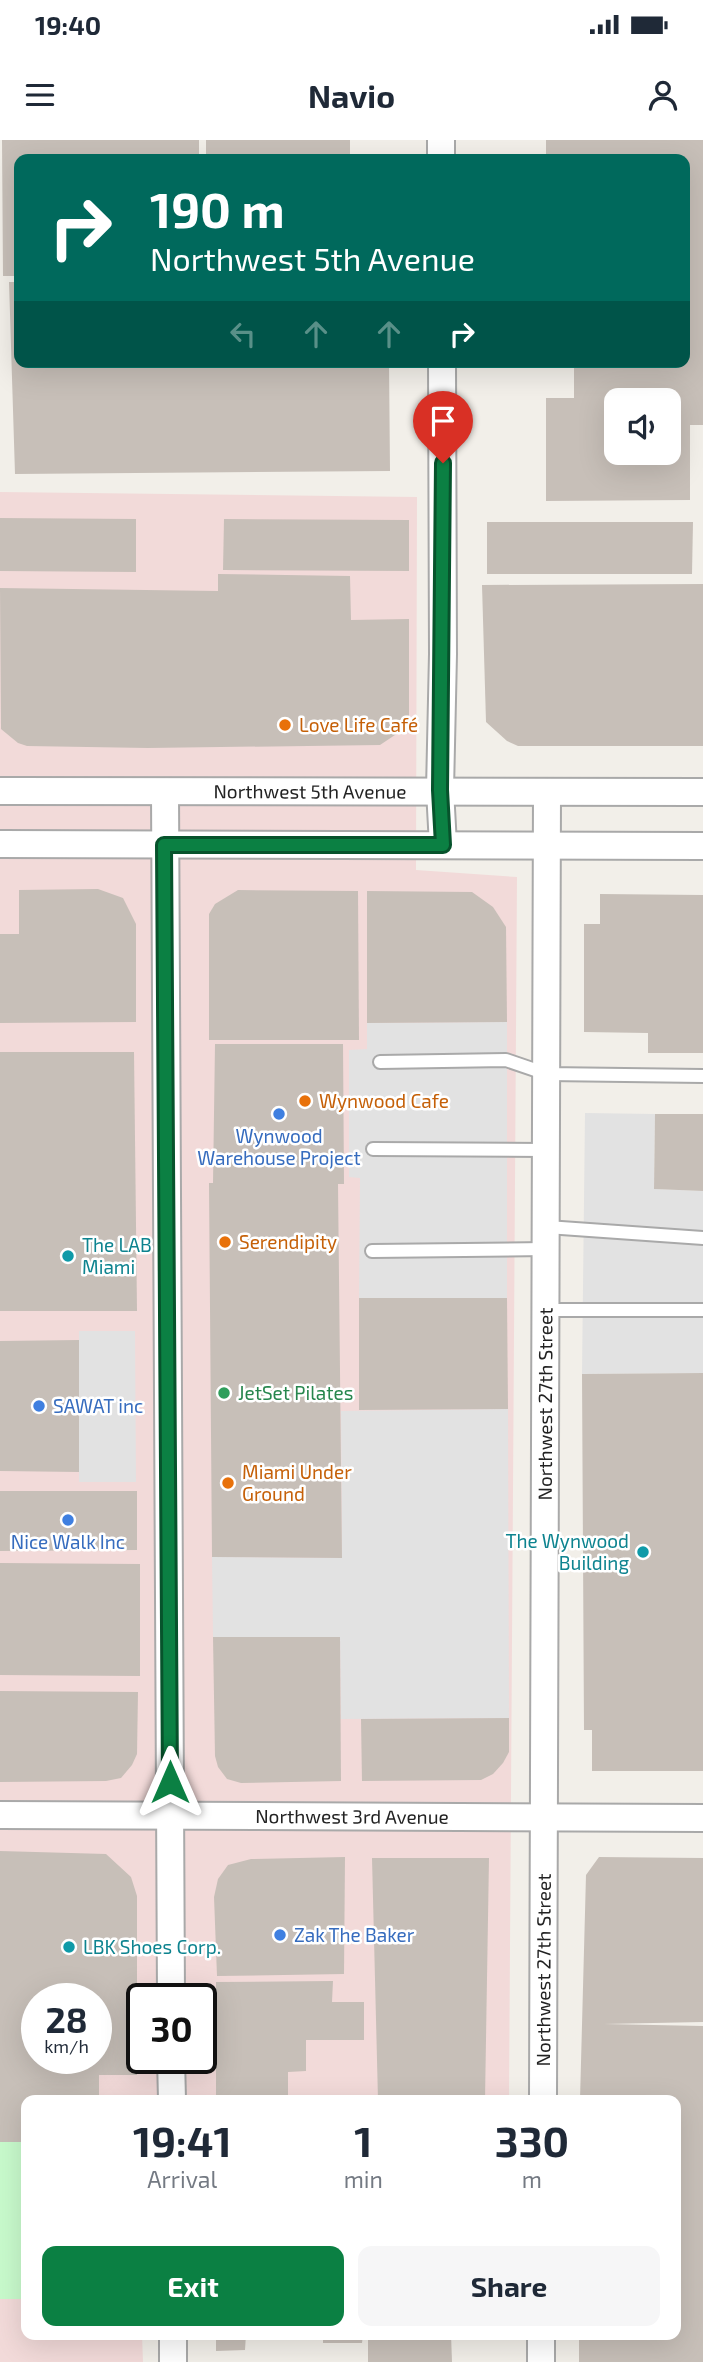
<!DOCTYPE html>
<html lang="en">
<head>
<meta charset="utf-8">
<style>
	body { margin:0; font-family:"Exo 2",sans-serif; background:#f6f6f7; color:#1f2937; height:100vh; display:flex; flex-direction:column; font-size:26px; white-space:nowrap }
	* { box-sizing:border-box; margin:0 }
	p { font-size:23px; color:#747a83 }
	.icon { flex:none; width:38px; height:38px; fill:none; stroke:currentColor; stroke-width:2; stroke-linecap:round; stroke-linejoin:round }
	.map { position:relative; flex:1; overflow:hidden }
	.sheet { position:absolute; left:21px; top:1955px; width:660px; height:245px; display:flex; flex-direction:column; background:#fff; border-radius:14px; box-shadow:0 7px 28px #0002 }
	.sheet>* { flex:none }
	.hud { position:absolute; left:14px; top:14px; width:676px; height:214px; border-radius:14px; box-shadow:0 7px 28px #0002; background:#00695c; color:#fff; overflow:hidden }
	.fabs { position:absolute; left:604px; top:248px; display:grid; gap:14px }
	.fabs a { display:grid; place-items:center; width:77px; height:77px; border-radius:14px; background:#fff; box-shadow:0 7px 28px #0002; font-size:35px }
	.speed { position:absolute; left:21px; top:1843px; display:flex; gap:14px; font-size:35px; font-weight:700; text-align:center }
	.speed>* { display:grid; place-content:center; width:91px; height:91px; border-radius:50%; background:#fff; box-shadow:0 7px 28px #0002; line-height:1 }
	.speed small { font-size:18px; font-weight:400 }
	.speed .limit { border:4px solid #111; border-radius:10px; background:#fff; color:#111 }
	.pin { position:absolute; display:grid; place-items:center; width:60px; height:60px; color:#fff; margin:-72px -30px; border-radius:50% 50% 50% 0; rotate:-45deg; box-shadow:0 0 7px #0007 }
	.pin .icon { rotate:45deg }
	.me { position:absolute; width:77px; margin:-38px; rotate:0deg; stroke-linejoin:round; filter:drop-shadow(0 0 5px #0008) }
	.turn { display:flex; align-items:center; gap:24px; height:147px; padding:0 21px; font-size:32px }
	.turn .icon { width:91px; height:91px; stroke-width:2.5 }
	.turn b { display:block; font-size:49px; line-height:60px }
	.lanes { display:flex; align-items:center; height:66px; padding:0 21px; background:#0003; justify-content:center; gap:35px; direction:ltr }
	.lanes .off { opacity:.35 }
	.eta { display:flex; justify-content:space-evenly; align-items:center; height:119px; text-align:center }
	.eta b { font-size:42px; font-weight:700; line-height:49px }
	.cta { display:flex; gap:14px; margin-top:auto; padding:14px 21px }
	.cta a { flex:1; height:80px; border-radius:14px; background:#0b8043; color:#fff; font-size:28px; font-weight:700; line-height:80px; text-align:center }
	.cta a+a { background:#f6f6f7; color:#1f2937 }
	.status { display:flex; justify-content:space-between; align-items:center; height:49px; padding:0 35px; background:#fff; direction:ltr }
	.status svg { height:19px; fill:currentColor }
	header { display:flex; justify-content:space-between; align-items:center; height:91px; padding:0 21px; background:#fff; font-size:32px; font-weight:700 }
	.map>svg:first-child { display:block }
	.commercial { fill:#f2dad9; fill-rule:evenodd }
	.park { fill:#c8facc }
	.parking { fill:#e2e2e2 }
	.building { fill:#c7bfb8; fill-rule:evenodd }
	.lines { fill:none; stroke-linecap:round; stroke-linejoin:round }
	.lane-casing { stroke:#a9a9a9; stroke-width:16 }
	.street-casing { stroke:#a9a9a9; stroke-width:30 }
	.lane { stroke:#fff; stroke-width:12 }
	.street { stroke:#fff; stroke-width:26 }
	.route-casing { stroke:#07532c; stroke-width:18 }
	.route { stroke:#0b8043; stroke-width:12 }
	.food-dot { fill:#e8710a; stroke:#fff; stroke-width:2.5 }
	.shop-dot { fill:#3f7fe0; stroke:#fff; stroke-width:2.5 }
	.culture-dot { fill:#0f9aa8; stroke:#fff; stroke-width:2.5 }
	.leisure-dot { fill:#2e9e5b; stroke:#fff; stroke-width:2.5 }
	.labels { text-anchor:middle; stroke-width:5; stroke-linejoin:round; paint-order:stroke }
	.food-label { font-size:19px; fill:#c56008; stroke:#fff; text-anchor:start }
	.street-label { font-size:19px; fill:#222; stroke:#fff }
	.shop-label { font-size:19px; fill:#366cbe; stroke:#fff }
	.culture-label { font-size:19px; fill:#0d838f; stroke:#fff; text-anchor:start }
	.leisure-label { font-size:19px; fill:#27864d; stroke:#fff; text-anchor:start }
</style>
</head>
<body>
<div class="status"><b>19:40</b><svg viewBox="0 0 49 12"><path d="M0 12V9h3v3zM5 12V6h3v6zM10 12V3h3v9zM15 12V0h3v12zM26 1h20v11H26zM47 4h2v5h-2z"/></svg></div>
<header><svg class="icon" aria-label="menu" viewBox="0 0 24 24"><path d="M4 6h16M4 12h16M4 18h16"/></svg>Navio<svg class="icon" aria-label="person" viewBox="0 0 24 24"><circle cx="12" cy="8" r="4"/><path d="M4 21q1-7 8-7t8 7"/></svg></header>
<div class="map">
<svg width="703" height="2222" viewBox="0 0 703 2222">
	<rect width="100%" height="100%" fill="#f2efe9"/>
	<!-- commercial -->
	<path class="commercial" d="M 0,352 L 417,357 L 416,730 L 517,737 L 509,1960 L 26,1960 L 26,2194 L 142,2195 L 143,2222 L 0,2222 ZM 37,1858 L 96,1858 L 96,1918 L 37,1918 ZM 142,1858 L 201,1858 L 201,1918 L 142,1918 Z"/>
	<!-- park -->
	<rect class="park" x="0" y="2002" width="26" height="157"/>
	<!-- parking -->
	<g class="parking">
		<polygon points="507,882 507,1158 359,1158 360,1038 349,1037 349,910 367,909 367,883"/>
		<polygon points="585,973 655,974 654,1049 703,1051 703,1233 582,1234"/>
		<polygon points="79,1191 135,1191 136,1342 79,1342"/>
		<polygon points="508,1269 509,1578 341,1579 340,1497 213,1497 212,1417 342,1418 341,1271"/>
	</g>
	<!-- building -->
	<g class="building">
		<polygon points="2,0 199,0 199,19 19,19 19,136 3,136"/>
		<rect x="206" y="0" width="144" height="19"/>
		<path d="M 546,0 L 703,0 L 703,285 L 690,285 L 690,360 L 546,361 L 546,258 L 574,258 L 574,222 L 684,222 L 684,19 L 546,19 ZM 616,261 L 668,261 L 668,313 L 616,313 Z"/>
		<polygon points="9,142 19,142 19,222 389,222 390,331 15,334"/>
		<polygon points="0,378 136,379 136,432 0,431"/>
		<polygon points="224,379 409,380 409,431 223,430"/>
		<polygon points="487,382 693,382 692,434 487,434"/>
		<polygon points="218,434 350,436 351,480 409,479 409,578 404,589 380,605 148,608 27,606 18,603 1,589 0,448 218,451"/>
		<polygon points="703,444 703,606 518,606 507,601 486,582 482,445"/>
		<polygon points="98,749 123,758 136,784 136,882 0,883 0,794 19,794 19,750"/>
		<polygon points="238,750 358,751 359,900 209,900 209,774 215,764"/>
		<polygon points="367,751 472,752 493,767 506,787 507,882 367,883"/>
		<polygon points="600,754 703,755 703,913 648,913 648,893 584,892 584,784 600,784"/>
		<polygon points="215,904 343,904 344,1044 338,1044 342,1418 212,1417 209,1043 213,1043"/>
		<polygon points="0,912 134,912 137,1171 0,1171"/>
		<polygon points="655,974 703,974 703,1051 654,1049"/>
		<polygon points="359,1158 507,1158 508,1269 359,1270"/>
		<polygon points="79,1200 79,1332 0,1331 0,1201"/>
		<polygon points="703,1233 703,1631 592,1631 592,1590 584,1590 582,1234"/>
		<polygon points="0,1351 137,1351 137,1410 0,1411"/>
		<polygon points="0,1423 140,1424 140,1536 0,1535"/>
		<polygon points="213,1497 340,1497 341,1641 241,1643 227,1639 218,1627 215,1616"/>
		<polygon points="0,1551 138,1552 137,1614 132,1625 121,1638 106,1641 0,1642"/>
		<polygon points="509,1578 509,1612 503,1623 493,1634 481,1640 362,1641 361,1579"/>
		<path d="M 0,1711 L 106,1714 L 131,1737 L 137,1756 L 137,1935 L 99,1935 L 99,1960 L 26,1960 L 26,2002 L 0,2002 ZM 37,1858 L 96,1858 L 96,1918 L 37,1918 Z"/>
		<polygon points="345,1717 344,1834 217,1836 214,1757 218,1739 228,1725 251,1719"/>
		<polygon points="599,1717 703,1718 703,1882 604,1884 703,1886 703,2222 579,2222 579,2194 676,2194 676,1960 580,1960 586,1735"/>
		<polygon points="372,1718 489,1718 485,1960 378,1960"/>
		<polygon points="333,1841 332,1862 364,1862 364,1900 306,1900 306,1931 288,1932 288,1958 216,1958 216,1842"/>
		<polygon points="216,2194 246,2194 245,2210 216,2211"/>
		<polygon points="323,2194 363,2194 362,2203 323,2203"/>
		<polygon points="368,2194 451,2194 452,2222 368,2222"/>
	</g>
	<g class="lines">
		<!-- lane casing -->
		<g class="lane-casing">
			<g id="lane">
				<polyline points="380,922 506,920 547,934 703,936"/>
				<polyline points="373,1009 546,1010"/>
				<polyline points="547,1087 703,1098"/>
				<polyline points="372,1111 546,1109"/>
				<polyline points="547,1170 703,1170"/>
			</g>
		</g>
		<!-- street casing -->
		<g class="street-casing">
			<g id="street">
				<polyline points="441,0 441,19"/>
				<polyline points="442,222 443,514 440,650 443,705"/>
				<path id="s1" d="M 0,651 L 703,652"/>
				<polyline points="165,652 171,1858"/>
				<polyline points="0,704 703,706"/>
				<path id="s2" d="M 0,1675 L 703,1678"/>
				<polyline points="171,1918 172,1960"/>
				<path id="s3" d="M 543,1960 L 547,653"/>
				<polyline points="173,2194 173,2222"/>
				<polyline points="541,2194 541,2222"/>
			</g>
		</g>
		<!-- lane -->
		<use href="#lane" class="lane"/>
		<!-- street -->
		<use href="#street" class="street"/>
	</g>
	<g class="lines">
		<!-- route casing -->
		<g class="route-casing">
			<polyline id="route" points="170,1642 164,705 443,705 440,650 443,323"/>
		</g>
		<!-- route -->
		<use href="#route" class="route"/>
	</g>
	<!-- markers -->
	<g class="food-dot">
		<circle cx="285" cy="585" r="7"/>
		<circle cx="305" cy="961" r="7"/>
		<circle cx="225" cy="1102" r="7"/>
		<circle cx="228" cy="1343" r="7"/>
	</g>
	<g class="shop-dot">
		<circle cx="279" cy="974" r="7"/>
		<circle cx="39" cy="1266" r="7"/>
		<circle cx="68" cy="1380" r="7"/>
		<circle cx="280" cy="1795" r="7"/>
	</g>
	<g class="culture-dot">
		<circle cx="68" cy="1116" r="7"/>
		<circle cx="643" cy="1412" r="7"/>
		<circle cx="69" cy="1807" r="7"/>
	</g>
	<circle class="leisure-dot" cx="224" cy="1253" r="7"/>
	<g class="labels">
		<!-- food labels -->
		<g class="food-label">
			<text x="299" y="592">Love Life Café</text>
			<text x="319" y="968">Wynwood Cafe</text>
			<text x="239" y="1109">Serendipity</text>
			<text x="242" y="1339">Miami Under<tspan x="242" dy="22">Ground</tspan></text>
		</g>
		<!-- street labels -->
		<g class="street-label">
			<text dy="7" stroke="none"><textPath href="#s1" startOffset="310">Northwest 5th Avenue</textPath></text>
			<text dy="7" stroke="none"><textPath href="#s3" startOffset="696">Northwest 27th Street</textPath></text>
			<text dy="7" stroke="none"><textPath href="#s2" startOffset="352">Northwest 3rd Avenue</textPath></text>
			<text dy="7" stroke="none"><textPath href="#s3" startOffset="130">Northwest 27th Street</textPath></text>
		</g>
		<!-- shop labels -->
		<g class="shop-label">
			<text x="279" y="1003">Wynwood<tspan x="279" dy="22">Warehouse Project</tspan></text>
			<text x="53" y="1273" text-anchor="start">SAWAT inc</text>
			<text x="68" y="1409">Nice Walk Inc</text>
			<text x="294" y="1802" text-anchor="start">Zak The Baker</text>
		</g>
		<!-- culture labels -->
		<g class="culture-label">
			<text x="82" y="1112">The LAB<tspan x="82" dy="22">Miami</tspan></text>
			<text x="629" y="1408" text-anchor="end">The Wynwood<tspan x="629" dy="22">Building</tspan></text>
			<text x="83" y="1814">LBK Shoes Corp.</text>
		</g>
		<!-- leisure labels -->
		<g class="leisure-label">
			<text x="238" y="1260">JetSet Pilates</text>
		</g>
	</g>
</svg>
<div class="fabs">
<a><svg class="icon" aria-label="sound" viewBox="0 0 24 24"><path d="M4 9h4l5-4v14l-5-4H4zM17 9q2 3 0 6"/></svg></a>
</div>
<div class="speed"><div>28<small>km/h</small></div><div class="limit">30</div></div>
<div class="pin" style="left:443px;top:323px;background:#d93025"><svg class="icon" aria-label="arrive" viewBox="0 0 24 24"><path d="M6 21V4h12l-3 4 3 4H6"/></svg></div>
<svg class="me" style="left:170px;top:1642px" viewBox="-20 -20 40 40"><path d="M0-17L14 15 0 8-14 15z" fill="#0b8043" stroke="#fff" stroke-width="4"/></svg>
<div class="hud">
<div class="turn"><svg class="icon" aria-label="right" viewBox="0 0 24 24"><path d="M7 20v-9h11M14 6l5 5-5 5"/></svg><div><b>190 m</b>Northwest 5th Avenue</div></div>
<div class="lanes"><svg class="icon off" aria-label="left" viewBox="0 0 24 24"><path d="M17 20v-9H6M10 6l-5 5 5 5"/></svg><svg class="icon off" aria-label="ahead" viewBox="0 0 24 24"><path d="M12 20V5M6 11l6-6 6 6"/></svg><svg class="icon off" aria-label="ahead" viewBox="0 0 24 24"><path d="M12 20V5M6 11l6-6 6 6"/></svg><svg class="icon" aria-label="right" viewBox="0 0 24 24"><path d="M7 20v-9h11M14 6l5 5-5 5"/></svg></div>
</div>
<section class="sheet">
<div class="eta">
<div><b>19:41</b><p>Arrival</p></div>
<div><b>1</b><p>min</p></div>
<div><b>330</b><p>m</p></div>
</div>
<div class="cta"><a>Exit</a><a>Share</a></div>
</section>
</div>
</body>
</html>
